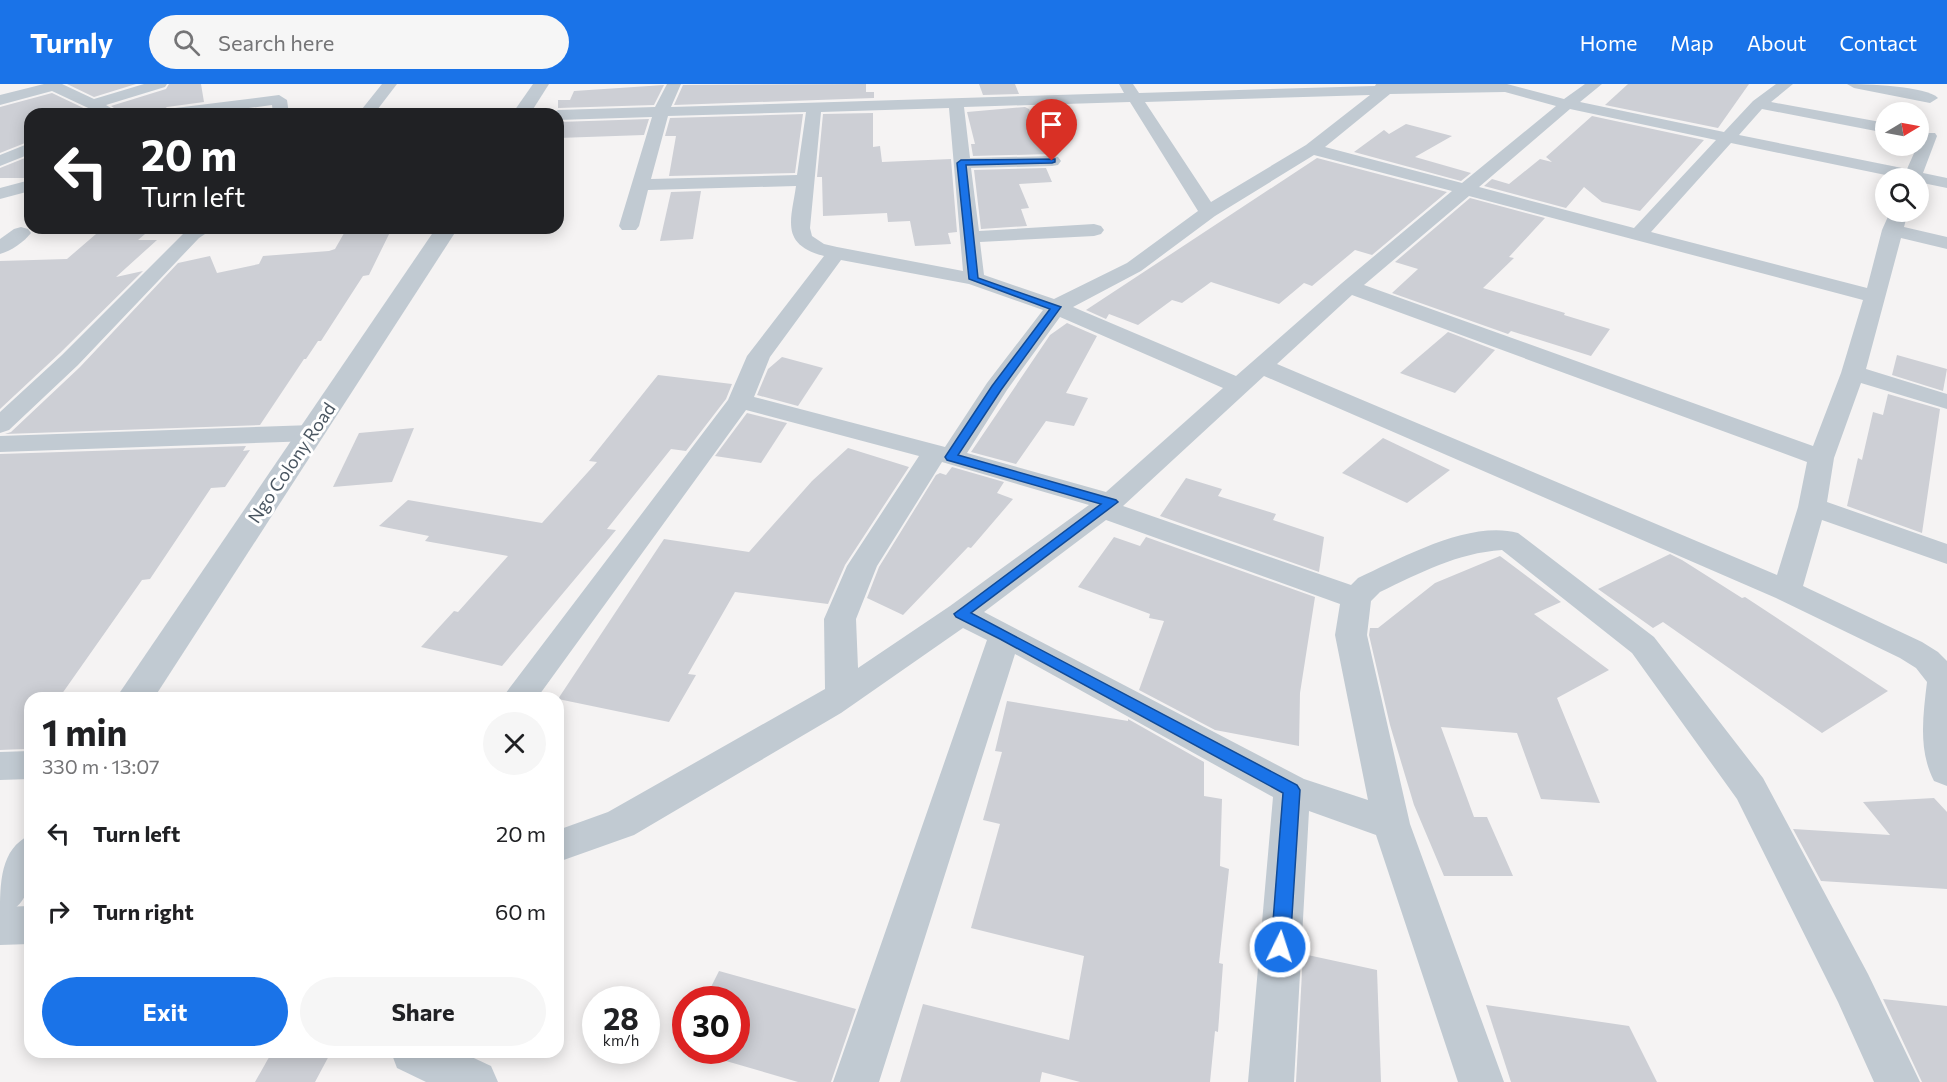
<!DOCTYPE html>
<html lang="en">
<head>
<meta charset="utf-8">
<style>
	body { margin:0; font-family:Commissioner,sans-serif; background:#f6f6f6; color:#202124; height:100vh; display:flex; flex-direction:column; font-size:22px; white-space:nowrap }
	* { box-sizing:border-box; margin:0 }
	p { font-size:20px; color:#757577 }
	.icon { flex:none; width:33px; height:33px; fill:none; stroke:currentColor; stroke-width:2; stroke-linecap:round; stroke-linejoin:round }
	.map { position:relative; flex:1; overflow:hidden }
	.drawer { position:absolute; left:24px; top:608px; width:540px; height:366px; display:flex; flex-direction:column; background:#fff; border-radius:18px; box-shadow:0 3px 15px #0003 }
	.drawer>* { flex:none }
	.top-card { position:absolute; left:24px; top:24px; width:540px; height:126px; border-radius:18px; box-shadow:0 3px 15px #0003; background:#202124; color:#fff; overflow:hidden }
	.needle { width:39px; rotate:80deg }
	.controls { position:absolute; left:1875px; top:18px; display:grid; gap:12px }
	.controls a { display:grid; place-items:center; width:54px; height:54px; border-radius:50%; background:#fff; box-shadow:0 3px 15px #0003; font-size:30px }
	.speed { position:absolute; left:582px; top:902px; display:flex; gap:12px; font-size:30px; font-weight:700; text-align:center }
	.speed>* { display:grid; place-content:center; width:78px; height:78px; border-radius:50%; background:#fff; box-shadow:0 3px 15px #0003; line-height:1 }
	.speed small { font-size:15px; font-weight:400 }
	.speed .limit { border:9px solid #d22; background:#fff; color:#111 }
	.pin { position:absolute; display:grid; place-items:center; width:51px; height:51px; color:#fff; margin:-62px -26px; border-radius:50% 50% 50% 0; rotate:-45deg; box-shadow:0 0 6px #0007 }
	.pin .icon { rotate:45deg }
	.me { position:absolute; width:66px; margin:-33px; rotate:4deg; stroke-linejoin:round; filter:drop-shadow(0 0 4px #0008) }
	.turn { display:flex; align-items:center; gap:21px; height:126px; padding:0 18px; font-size:27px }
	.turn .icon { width:78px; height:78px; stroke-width:2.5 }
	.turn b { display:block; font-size:42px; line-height:51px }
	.round { display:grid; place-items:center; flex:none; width:63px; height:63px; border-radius:32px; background:#f6f6f6 }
	.head { display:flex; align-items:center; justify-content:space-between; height:102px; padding:0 18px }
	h1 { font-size:36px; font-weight:700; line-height:45px }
	.button { display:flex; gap:12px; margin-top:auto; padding:12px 18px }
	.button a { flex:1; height:69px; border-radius:36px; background:#1a73e8; color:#fff; font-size:24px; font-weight:700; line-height:69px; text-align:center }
	.button a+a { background:#f6f6f6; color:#202124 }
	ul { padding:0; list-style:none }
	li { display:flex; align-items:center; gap:18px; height:78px; padding:0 18px }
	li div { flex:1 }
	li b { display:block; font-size:22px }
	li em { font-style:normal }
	header { display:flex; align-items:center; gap:36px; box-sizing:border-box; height:84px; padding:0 30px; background:#1a73e8; color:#fff }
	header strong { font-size:28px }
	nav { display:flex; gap:33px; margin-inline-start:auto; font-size:21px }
	.search { width:420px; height:54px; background:#f6f6f6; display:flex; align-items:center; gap:15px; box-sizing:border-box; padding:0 21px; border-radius:33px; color:#757577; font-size:22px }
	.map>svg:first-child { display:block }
	.building { fill:#cdcfd5 }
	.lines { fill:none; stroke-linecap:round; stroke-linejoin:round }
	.minor { fill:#c1cad2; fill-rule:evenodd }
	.tertiary { fill:#c1cad2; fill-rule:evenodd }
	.route { fill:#1a73e8; stroke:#114b97; stroke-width:1.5 }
	.labels { text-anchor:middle; stroke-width:6; stroke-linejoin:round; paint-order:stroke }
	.street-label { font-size:18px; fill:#4a5661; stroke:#fff }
</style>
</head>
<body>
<header>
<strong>Turnly</strong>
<div class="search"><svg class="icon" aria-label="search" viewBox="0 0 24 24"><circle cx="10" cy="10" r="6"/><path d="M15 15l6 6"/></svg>Search here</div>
<nav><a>Home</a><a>Map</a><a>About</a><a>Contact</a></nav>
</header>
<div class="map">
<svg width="1947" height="998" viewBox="0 0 1947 998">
	<rect width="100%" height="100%" fill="#f5f3f3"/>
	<!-- building -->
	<g class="building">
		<polygon points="67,0 136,0 94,13"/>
		<polygon points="169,0 201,0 204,18 167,23 157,30 123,30 111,22 166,5"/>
		<polygon points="866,0 866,8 874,8 874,14 674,21 683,1"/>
		<polygon points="979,0 1015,0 1019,10 983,11"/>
		<polygon points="1628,0 1749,0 1718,44 1605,21"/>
		<polygon points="664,1 654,21 558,24 558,16 570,16 574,7"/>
		<polygon points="52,9 96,30 30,30 30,57 0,69 0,23"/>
		<polygon points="1025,23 1029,25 1050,70 973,72 971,60 975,60 967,28"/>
		<polygon points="873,29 873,63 880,62 882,78 951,75 957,148 948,149 951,160 915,162 910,137 888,138 887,129 823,132 822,93 817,93 823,30"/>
		<polygon points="803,30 795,89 669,92 676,52 665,52 670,34"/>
		<polygon points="1592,32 1704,56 1640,127 1602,118 1584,103 1566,124 1484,102 1492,95 1509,100 1540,75 1552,78 1546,73"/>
		<polygon points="649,35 644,51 558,54 558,38"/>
		<polygon points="1406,40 1452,52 1415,73 1471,89 1461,97 1354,68 1384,46 1389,50"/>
		<polygon points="30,72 30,94 0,94 0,84"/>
		<polygon points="1317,74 1447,108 1372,171 1355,166 1312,202 1304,199 1279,220 1211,198 1182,219 1172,216 1138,241 1109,230 1106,235 1086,226"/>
		<polygon points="1046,84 1052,98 1019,100 1029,124 1021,125 1027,142 981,145 974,86"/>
		<polygon points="701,107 693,155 660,157 671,108"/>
		<polygon points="1470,114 1545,134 1509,173 1514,174 1483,204 1565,229 1564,231 1610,245 1591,272 1511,247 1508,250 1392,209 1418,185 1395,178"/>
		<polygon points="103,144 152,144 138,156 157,156 116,193 143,187 60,269 0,325 0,177 67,175"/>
		<polygon points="347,144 392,144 369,191 363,192 321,257 318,257 306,275 304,275 260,341 5,350 11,348 80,283 178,179 210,172 217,189 259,180 263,172 329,167 335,165"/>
		<polygon points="1067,239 1097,252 1066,309 1088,314 1074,342 1046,337 1016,380 971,368 1050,251"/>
		<polygon points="1448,248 1495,266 1455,309 1400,289"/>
		<polygon points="1897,271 1947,285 1943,307 1892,291"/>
		<polygon points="782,273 823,284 798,322 757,311 768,285"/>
		<polygon points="658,291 732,300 726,315 686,367 671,365 607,445 616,446 502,582 421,563 454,527 458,528 508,472 425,457 429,452 379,442 408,416 542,439 597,378 589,377"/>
		<polygon points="1888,310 1940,325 1922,449 1847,422 1858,374 1862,376 1873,328 1883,331"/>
		<polygon points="747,329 787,339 761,379 715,372"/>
		<polygon points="414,344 392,398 333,403 359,349"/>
		<polygon points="1383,354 1450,386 1407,419 1342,389"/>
		<polygon points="246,362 243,367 250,366 225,403 211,404 150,495 142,496 59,614 30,614 30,657 25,665 0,666 0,370"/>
		<polygon points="848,364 909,383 845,481 828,520 735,508 688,590 696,591 669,638 558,615 664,455 749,468 812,397"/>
		<polygon points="952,383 1004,398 997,409 1013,415 971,464 968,463 903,531 867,514 879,483 936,391 940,389 946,391"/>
		<polygon points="1186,394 1222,405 1218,412 1276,430 1273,436 1324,453 1319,488 1160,432"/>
		<polygon points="1114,453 1140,462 1146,453 1315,513 1300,609 1299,662 1215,646 1139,606 1164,537 1149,534 1150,530 1078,503"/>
		<polygon points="1670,470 1682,476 1742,514 1745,513 1888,607 1822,649 1663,538 1653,544 1598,505"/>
		<polygon points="1500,472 1561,518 1534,530 1609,586 1557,614 1600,719 1541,715 1517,649 1441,643 1474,733 1487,733 1513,792 1444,792 1414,721 1390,641 1369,551 1370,544 1378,544 1435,499"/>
		<polygon points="1007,617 1128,637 1128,635 1204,678 1204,712 1222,715 1220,782 1229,785 1219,879 1223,880 1218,948 1215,947 1210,998 1080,998 1042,988 1040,998 900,998 923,920 1069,956 1084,872 971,844 1000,740 983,736 1002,668 995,667"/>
		<polygon points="1934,714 1947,728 1947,805 1821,797 1793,745 1890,751 1863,718"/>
		<polygon points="1303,870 1377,886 1381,998 1296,998"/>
		<polygon points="719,887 856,925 831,998 798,998 688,966 736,966 736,915 705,915"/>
		<polygon points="1883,915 1947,922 1947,998 1922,998"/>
		<polygon points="1486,921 1629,942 1657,998 1511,998"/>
		<polygon points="272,968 331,968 315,998 255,998"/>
	</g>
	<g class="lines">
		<!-- minor -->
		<g class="minor">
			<polygon points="44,0 62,0 94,15 144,0 167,0 165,3 106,21 121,30 101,30 52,7 0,21 0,11"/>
			<polygon points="382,0 397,0 374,30 358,30"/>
			<path d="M 667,0 L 681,0 L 671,23 L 1124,9 L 1119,0 L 1133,0 L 1139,9 L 1375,2 L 1376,0 L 1507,0 L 1564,15 L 1585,0 L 1602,0 L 1580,18 L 1724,48 L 1753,17 L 1776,0 L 1793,0 L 1771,18 L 1886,39 L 1886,49 L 1762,25 L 1739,51 L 1907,85 L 1923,49 L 1935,49 L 1937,52 L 1923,89 L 1947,94 L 1947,104 L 1918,98 L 1918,94 L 1900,94 L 1731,59 L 1651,148 L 1867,204 L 1882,146 L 1890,128 L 1908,128 L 1904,143 L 1947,153 L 1947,165 L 1901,154 L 1866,285 L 1947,310 L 1947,325 L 1861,299 L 1834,374 L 1827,418 L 1947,460 L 1947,480 L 1822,436 L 1803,502 L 1922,558 L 1938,568 L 1947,577 L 1947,702 L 1934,697 C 1918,666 1923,632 1927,598 L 1916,584 L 1900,574 L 1776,514 L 1264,292 L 1123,422 L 1351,501 L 1358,494 C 1402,474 1469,436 1518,449 L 1654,553 L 1763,694 L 1868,890 L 1920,998 L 1874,998 L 1838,918 L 1737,715 L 1632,569 L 1502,466 C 1457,469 1420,489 1380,508 L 1371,517 L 1367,551 L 1410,740 L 1504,998 L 1458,998 L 1376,751 L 1309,727 L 1294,998 L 1248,998 L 1273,713 L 1015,570 L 879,998 L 833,998 L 987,556 L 963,544 L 841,629 L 634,751 L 558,778 L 558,746 L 608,728 L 825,605 L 824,535 L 847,482 L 919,372 L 746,326 L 537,614 L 502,614 L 728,316 L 747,272 L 824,172 C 780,160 791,137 796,102 L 648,106 L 639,142 L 636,146 L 622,146 L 619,142 L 652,33 L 558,36 L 558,30 L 551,30 L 558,26 L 655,23 ZM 1505,8 L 1556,22 L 1462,99 L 1325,63 L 1390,10 ZM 1370,11 L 1306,61 L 1211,118 L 1145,18 ZM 1130,18 L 1198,127 L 1127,179 L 1054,215 L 984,191 L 980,158 L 1094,152 L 1101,150 L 1104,146 L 1101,142 L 1094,140 L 979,147 L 971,84 L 1052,82 L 1058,81 L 1061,77 L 1058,73 L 1052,72 L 970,74 L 964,23 ZM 949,24 L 963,187 L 837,163 L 824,160 L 812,152 L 810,144 L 821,28 ZM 1570,25 L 1716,56 L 1634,144 L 1479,103 ZM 806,28 L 797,91 L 651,95 L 668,32 ZM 1314,71 L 1452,107 L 1342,199 L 1236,292 L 1073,223 L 1141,187 L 1215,132 ZM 1469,112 L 1863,216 L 1841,289 L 1813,362 L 1364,201 ZM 841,176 L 969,200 L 1043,226 L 987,299 L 945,363 L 754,313 L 770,273 ZM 1352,211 L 1807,378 L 1798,423 L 1777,491 L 1277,280 ZM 1060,233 L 1223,304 L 1106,408 L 967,369 L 1007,306 ZM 942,378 L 1089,421 L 950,522 L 858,584 L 856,535 L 877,482 ZM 1106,436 L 1340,520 L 1335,551 L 1368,716 L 1304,695 L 984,528 Z"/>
			<path d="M 1847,0 C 1864,0 1927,2 1938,14 L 1930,19 L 1854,4 Z"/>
			<polygon points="279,11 287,16 289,30 273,30 272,21 204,30 159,30 167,25"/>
			<polygon points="30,59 30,70 0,82 0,71"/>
			<polygon points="30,96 30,107 0,115 0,104"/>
			<path d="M 21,143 L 28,145 L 31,149 C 24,158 11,167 0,170 L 0,155 L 14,145 Z"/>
			<polygon points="189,144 214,144 199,154 78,281 9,346 0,349 0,328 62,271"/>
			<polygon points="312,341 321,344 325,349 321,354 312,357 0,368 0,352"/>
			<polygon points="30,667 30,695 0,696 0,668"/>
			<polygon points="30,822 30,860 0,861 0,823"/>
			<polygon points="391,968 461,968 491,982 498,998 426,998 397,984"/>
		</g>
		<!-- tertiary -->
		<g class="tertiary">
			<polygon points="533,0 549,0 530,30 512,30"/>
			<polygon points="436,144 458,144 154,614 116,614"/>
			<path d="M 30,751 C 30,785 38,818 0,833 C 0,799 0,765 30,751 Z"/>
		</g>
	</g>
	<!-- route -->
	<polygon class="route" points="1055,75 1055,78 1052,79 966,81 978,194 1061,223 1001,306 958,371 1116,416 1118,418 971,529 1297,701 1300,706 1290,863 1287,869 1280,872 1274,869 1271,863 1283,709 1000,555 956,533 954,530 1101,420 947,376 945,373 992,302 1050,225 969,195 957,79 961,76"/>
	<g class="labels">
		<!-- street labels -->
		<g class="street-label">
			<text transform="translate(292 379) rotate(-56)" y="6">Ngo Colony Road</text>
		</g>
	</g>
</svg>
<div class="controls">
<a><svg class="needle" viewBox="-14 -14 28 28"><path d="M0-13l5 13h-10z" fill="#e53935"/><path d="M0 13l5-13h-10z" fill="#757577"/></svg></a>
<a><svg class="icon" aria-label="search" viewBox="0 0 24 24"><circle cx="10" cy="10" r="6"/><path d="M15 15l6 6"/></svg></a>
</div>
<div class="speed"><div>28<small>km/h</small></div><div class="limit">30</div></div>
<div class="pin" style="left:1052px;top:77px;background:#d93025"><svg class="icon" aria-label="arrive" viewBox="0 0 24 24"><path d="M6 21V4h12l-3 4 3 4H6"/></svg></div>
<svg class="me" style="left:1280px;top:863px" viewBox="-20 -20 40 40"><circle r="17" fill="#1a73e8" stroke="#fff" stroke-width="3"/><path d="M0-11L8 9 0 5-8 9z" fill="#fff"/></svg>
<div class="top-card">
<div class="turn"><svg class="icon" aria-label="left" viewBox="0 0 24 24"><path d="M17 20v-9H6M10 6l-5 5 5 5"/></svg><div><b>20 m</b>Turn left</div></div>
</div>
<section class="drawer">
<div class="head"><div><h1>1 min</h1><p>330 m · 13:07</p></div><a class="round"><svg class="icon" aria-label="close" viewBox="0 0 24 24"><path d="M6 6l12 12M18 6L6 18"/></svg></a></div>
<ul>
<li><svg class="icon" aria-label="left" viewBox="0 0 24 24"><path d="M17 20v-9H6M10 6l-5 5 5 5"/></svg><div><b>Turn left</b></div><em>20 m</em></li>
<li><svg class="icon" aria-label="right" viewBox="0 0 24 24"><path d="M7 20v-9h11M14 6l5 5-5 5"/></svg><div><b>Turn right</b></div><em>60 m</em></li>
</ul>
<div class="button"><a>Exit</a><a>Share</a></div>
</section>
</div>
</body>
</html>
